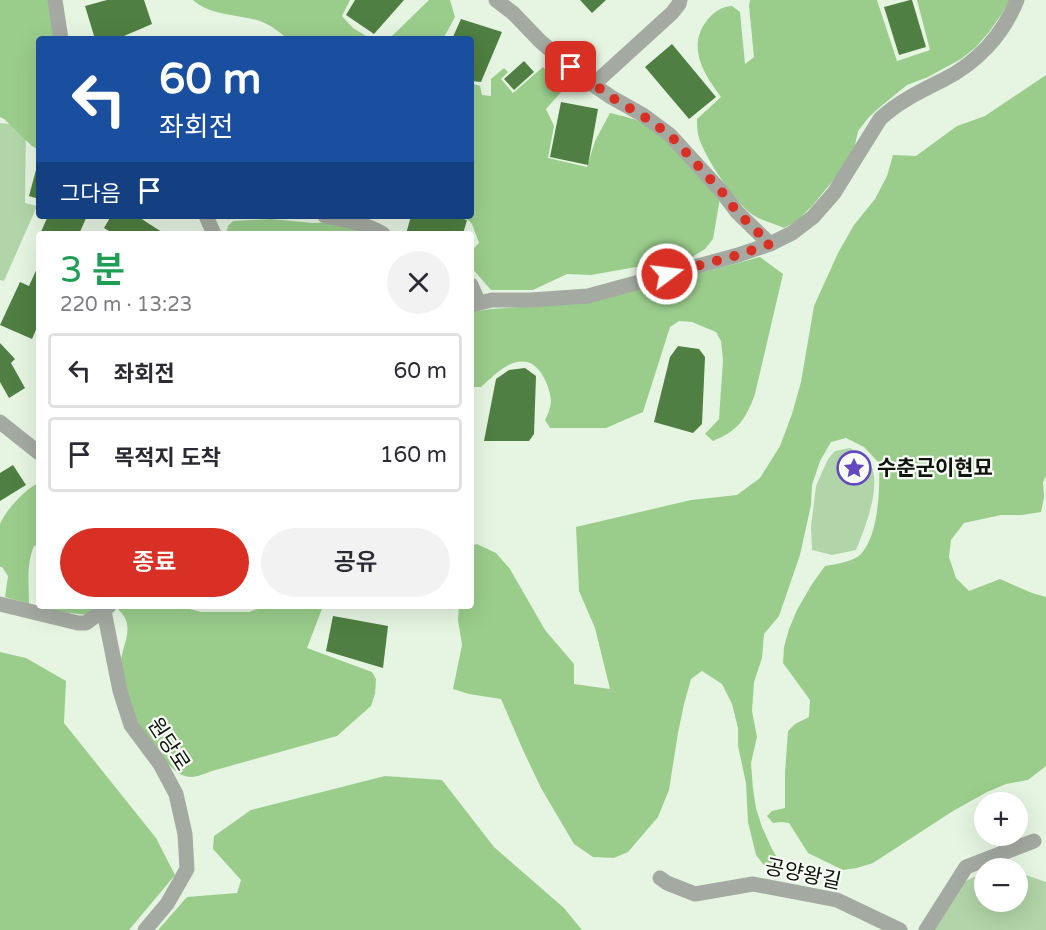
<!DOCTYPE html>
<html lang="ko">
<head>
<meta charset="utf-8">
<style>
	body { margin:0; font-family:"Varela Round","Noto Sans KR",sans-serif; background:#f2f2f3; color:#2b2b33; height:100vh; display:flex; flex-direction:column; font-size:22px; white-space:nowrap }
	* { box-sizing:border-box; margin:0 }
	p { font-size:20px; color:#7c7c81 }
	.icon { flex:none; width:33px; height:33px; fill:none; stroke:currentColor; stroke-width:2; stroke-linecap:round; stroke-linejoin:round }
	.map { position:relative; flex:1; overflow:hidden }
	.details { position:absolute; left:36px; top:231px; width:438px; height:378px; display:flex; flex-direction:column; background:#fff; border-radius:6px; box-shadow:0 6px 24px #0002 }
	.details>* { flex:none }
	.guide { position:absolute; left:36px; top:36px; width:438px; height:183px; border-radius:6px; box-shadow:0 6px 24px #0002; background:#1a4fa0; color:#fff; overflow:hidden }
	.buttons { position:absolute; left:974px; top:792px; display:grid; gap:12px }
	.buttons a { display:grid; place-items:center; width:54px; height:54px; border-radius:50%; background:#fff; box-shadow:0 6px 24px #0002; font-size:30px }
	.pin { position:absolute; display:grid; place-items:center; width:51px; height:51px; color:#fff; margin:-26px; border-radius:12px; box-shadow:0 3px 9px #0006 }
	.me { position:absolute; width:66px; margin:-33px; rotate:75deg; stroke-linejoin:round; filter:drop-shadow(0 0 4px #0008) }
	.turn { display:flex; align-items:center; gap:21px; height:126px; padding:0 24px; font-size:27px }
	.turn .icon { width:78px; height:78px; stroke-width:2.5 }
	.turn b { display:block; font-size:42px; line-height:51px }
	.then { display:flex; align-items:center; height:57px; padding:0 24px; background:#0003; gap:12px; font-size:22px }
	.round { display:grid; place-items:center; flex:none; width:63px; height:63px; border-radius:32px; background:#f2f2f3 }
	.headline { display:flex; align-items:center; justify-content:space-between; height:102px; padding:0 24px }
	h1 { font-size:36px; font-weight:600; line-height:45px; color:#1e9e55 }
	.cta { display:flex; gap:12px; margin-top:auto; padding:12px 24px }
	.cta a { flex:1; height:69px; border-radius:36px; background:#d93025; color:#fff; font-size:24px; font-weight:600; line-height:69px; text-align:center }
	.cta a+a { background:#f2f2f3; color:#2b2b33 }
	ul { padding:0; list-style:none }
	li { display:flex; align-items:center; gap:18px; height:75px; margin:0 12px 9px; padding:0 12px; border:3px solid #e1e1e2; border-radius:6px }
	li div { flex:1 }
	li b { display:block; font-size:22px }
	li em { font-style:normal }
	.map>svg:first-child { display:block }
	.green { fill:#b1d4a8 }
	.forest { fill:#9acd8c }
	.building { fill:#4f7f42 }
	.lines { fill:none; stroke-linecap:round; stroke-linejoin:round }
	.minor { stroke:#a4aaa2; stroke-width:15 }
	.route { stroke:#d93025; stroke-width:10; stroke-dasharray:0 18 }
	.labels { text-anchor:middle; stroke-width:4.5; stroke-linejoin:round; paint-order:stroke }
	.poi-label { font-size:21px; font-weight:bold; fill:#0f140e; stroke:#f9fff7; text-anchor:start }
	.street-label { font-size:21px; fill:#0f140e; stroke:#f9fff7 }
</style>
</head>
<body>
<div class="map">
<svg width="1046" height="930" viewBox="0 0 1046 930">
	<rect width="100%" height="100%" fill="#e6f5e2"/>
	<!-- green -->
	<g class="green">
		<polygon points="0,123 26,126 25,203 37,206 4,281 0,280"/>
		<path d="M 850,448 C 855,451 862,454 866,458 C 886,477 865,528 856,550 L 832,555 L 812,550 L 811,527 L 816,486 L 828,459 L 835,451 Z"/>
		<polygon points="984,872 984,902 1017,902 1017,872 1046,882 1046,930 933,930 958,885"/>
	</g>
	<!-- forest -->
	<g class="forest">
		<polygon points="0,0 49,0 54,39 39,39 39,150 32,146 4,119 0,117"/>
		<path d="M 193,0 L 350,0 L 342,16 L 353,28 L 366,36 L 380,39 L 392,36 L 429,0 L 450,0 L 455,17 L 443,39 L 288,39 C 279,32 271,25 260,21 C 237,14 211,16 193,0 Z"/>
		<path d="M 750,0 L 877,0 L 897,61 L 930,50 L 917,0 L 1010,0 L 1001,15 L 989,32 L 975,48 L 961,59 L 928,77 L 907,85 L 880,107 L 869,117 L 858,131 L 855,145 L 847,162 L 835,178 L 813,205 L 797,221 L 784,228 C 774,224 763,221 753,215 C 734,202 706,159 699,138 C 697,132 697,125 697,119 L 721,97 C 703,73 686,46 708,19 C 715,11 721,7 732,6 L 740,12 L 745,64 L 754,57 L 749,6 Z"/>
		<path d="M 543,67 L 563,90 L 546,109 L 554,126 L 548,158 L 587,167 L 595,141 L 610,113 C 622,116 634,118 646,124 C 671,137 701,177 720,198 L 713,239 L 705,249 L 692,257 L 591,275 L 567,274 L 533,290 L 491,290 L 471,267 L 471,251 L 479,243 L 472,224 L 464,216 L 471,216 L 471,83 L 480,86 L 482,95 L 491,96 L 491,79 L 504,68 L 508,72 L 501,79 L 513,93 Z"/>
		<path d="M 1046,75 L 1046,476 L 1043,482 L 1044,497 L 1041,512 L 1022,515 L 1001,515 L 964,523 L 951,540 L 949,557 L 956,578 L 969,591 L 1000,579 L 1032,593 L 1046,597 L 1046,766 L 1028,780 L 1006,784 L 987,792 L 953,811 L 873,863 L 857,868 L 843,870 L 808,853 L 789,823 L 782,822 L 773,823 L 767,816 L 772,811 L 785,808 L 785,772 L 788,731 L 795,724 L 809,717 L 810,700 L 783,663 L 784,647 L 789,629 L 797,610 L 812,584 L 825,566 C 836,564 853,562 861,554 C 879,534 880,488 879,463 L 864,447 L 846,438 L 831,442 L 820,461 L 812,485 L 811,505 L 800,555 L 779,616 L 764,634 L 762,658 L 754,682 L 752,711 L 757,737 L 751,763 L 753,789 L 756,808 L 762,827 L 772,849 L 782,866 L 782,876 L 770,873 L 756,855 L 748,822 L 746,783 L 738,746 L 738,728 L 732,704 L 722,684 L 702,671 L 691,679 L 684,704 L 678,733 L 669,790 L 658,817 L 628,852 L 614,858 L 593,857 L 574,844 L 541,788 L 523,750 L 501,699 L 469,694 L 453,689 L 462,645 L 458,620 L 459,606 L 471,606 L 471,546 L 477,544 L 496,553 L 510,569 L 545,630 L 574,664 L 574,684 L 610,689 L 595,628 L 579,591 L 576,527 L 691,500 L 737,495 L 760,478 L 780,446 L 792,414 L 801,382 L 814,306 L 838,253 L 854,225 L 875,199 L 887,176 L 893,155 L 916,156 L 957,126 L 985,116 Z"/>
		<polygon points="271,219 313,223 334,222 372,234 226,234 228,226 233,221"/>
		<path d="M 760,257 L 783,274 L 755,394 C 746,419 738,431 713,441 L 705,434 L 719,419 L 723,360 L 721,341 L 716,332 L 692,322 L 679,321 L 670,327 L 643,412 L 606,428 L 550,428 L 545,420 C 548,414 550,409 551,402 C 551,389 541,365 527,362 C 509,358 493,377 481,387 L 471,387 L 471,312 L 491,309 L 592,302 Z"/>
		<path d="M 39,483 L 39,544 L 34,546 C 26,565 29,584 29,604 L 5,597 L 8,576 L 2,567 L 0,567 C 0,557 0,533 0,524 C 5,511 27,487 39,483 Z"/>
		<path d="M 45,606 L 95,606 L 87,615 C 73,613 57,613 45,606 Z"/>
		<path d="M 118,606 L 179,606 L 201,612 L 249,612 L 265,606 L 323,606 L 307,648 L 372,672 L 376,679 L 375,694 L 371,706 L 337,736 L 212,771 C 203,774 194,779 185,776 C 170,773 148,738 140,725 C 133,714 123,681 121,668 C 119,651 133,634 125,618 C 123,614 119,610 116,607 Z"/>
		<polygon points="0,652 26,658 66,681 64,723 156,838 175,875 129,930 0,930"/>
		<polygon points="385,776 442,780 494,847 564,908 582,930 158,930 187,897 237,893 241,880 213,849 214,836 251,810"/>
	</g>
	<!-- building -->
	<g class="building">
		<polygon points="107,0 144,0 152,24 117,39 95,39 85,6"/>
		<polygon points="355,0 404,0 374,34 346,15"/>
		<polygon points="580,0 606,0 592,13"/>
		<polygon points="910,0 912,0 926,47 899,55 884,7"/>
		<polygon points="461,19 502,32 481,82 471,81 471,39 452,39"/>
		<polygon points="672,44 716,97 689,119 645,67"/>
		<polygon points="524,61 534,72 514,90 504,79"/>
		<polygon points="561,102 598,109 588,165 550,157"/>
		<polygon points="36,170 39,170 39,199 29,196"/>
		<polygon points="48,216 87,216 79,234 40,234"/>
		<polygon points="111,216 137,216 165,234 114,234 104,228"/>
		<polygon points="411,216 454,216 467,220 463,234 406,234"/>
		<polygon points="39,264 39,323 32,339 0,325 20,282 29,286"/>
		<polygon points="0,343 15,359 11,363 25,388 9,398 0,382"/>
		<polygon points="678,346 699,349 705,357 702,424 693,433 654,422 670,357"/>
		<polygon points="525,368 536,376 534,434 529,441 484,441 496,379 509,370"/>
		<polygon points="13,465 26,485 0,501 0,473"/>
		<polygon points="333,616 388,626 383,668 326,651"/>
	</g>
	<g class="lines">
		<!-- minor -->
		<g class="minor">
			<polyline points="55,0 61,39"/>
			<polyline points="496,0 513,13 540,41 582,77 611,97 643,115 670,135 722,192 737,212 770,244"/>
			<polyline points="594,84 672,13 679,4 680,0"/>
			<polyline points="206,216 214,234"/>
			<path d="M 325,216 C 345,220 365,223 383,234"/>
			<polyline points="471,285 479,303"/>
			<path d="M 471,305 L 492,300 L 531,300 L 588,296 L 738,255 L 770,244 L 792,233 L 813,217 L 834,193 L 880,119 C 898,102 921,91 943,80 C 977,63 1003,35 1017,0"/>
			<polyline points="0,422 39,453"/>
			<polyline points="0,604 78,623 86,623 109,606"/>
			<polyline points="103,606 120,691 131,725 160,764 176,794 185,834 187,869 167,904 145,930"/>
			<polyline points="660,878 667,883 695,894 753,884 837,900 900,930"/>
			<polyline points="926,930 966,867 1034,841"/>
		</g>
	</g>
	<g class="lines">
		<!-- route -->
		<polyline class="route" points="571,67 611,97 643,116 670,135 722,192 737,212 770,244 738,255 667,274"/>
	</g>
	<!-- icons -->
	<defs>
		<g id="sight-ring" transform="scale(1.725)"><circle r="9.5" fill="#f9fff7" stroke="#6448c0" stroke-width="1.5"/><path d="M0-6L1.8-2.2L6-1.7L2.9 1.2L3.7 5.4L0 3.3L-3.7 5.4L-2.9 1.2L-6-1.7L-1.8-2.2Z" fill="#6448c0"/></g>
	</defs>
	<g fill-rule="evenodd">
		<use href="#sight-ring" x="854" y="468"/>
	</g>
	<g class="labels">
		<!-- poi labels -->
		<g class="poi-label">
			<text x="877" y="475">수춘군이현묘</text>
		</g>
		<!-- street labels -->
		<g class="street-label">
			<text transform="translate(169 744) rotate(57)" y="7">원당로</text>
			<text transform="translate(803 874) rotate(12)" y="7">공양왕길</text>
		</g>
	</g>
</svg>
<div class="buttons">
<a>+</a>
<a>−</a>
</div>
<div class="pin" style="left:571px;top:67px;background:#d93025"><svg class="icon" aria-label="arrive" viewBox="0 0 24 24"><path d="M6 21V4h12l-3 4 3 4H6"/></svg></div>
<svg class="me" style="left:667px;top:274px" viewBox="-20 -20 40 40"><circle r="17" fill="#d93025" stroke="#fff" stroke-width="3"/><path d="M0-11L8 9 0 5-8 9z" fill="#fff"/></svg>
<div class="guide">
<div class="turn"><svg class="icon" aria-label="left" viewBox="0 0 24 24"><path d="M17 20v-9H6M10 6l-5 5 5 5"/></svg><div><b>60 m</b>좌회전</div></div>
<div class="then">그다음<svg class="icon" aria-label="arrive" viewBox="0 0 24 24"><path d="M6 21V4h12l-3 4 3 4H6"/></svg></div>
</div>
<section class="details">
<div class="headline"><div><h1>3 분</h1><p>220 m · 13:23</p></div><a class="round"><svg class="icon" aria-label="close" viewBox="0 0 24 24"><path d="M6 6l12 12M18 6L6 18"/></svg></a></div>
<ul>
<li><svg class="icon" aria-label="left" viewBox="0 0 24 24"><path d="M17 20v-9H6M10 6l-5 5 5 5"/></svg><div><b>좌회전</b></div><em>60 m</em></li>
<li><svg class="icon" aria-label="arrive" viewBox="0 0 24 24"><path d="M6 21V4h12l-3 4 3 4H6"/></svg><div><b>목적지 도착</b></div><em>160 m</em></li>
</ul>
<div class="cta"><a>종료</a><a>공유</a></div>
</section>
</div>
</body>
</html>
